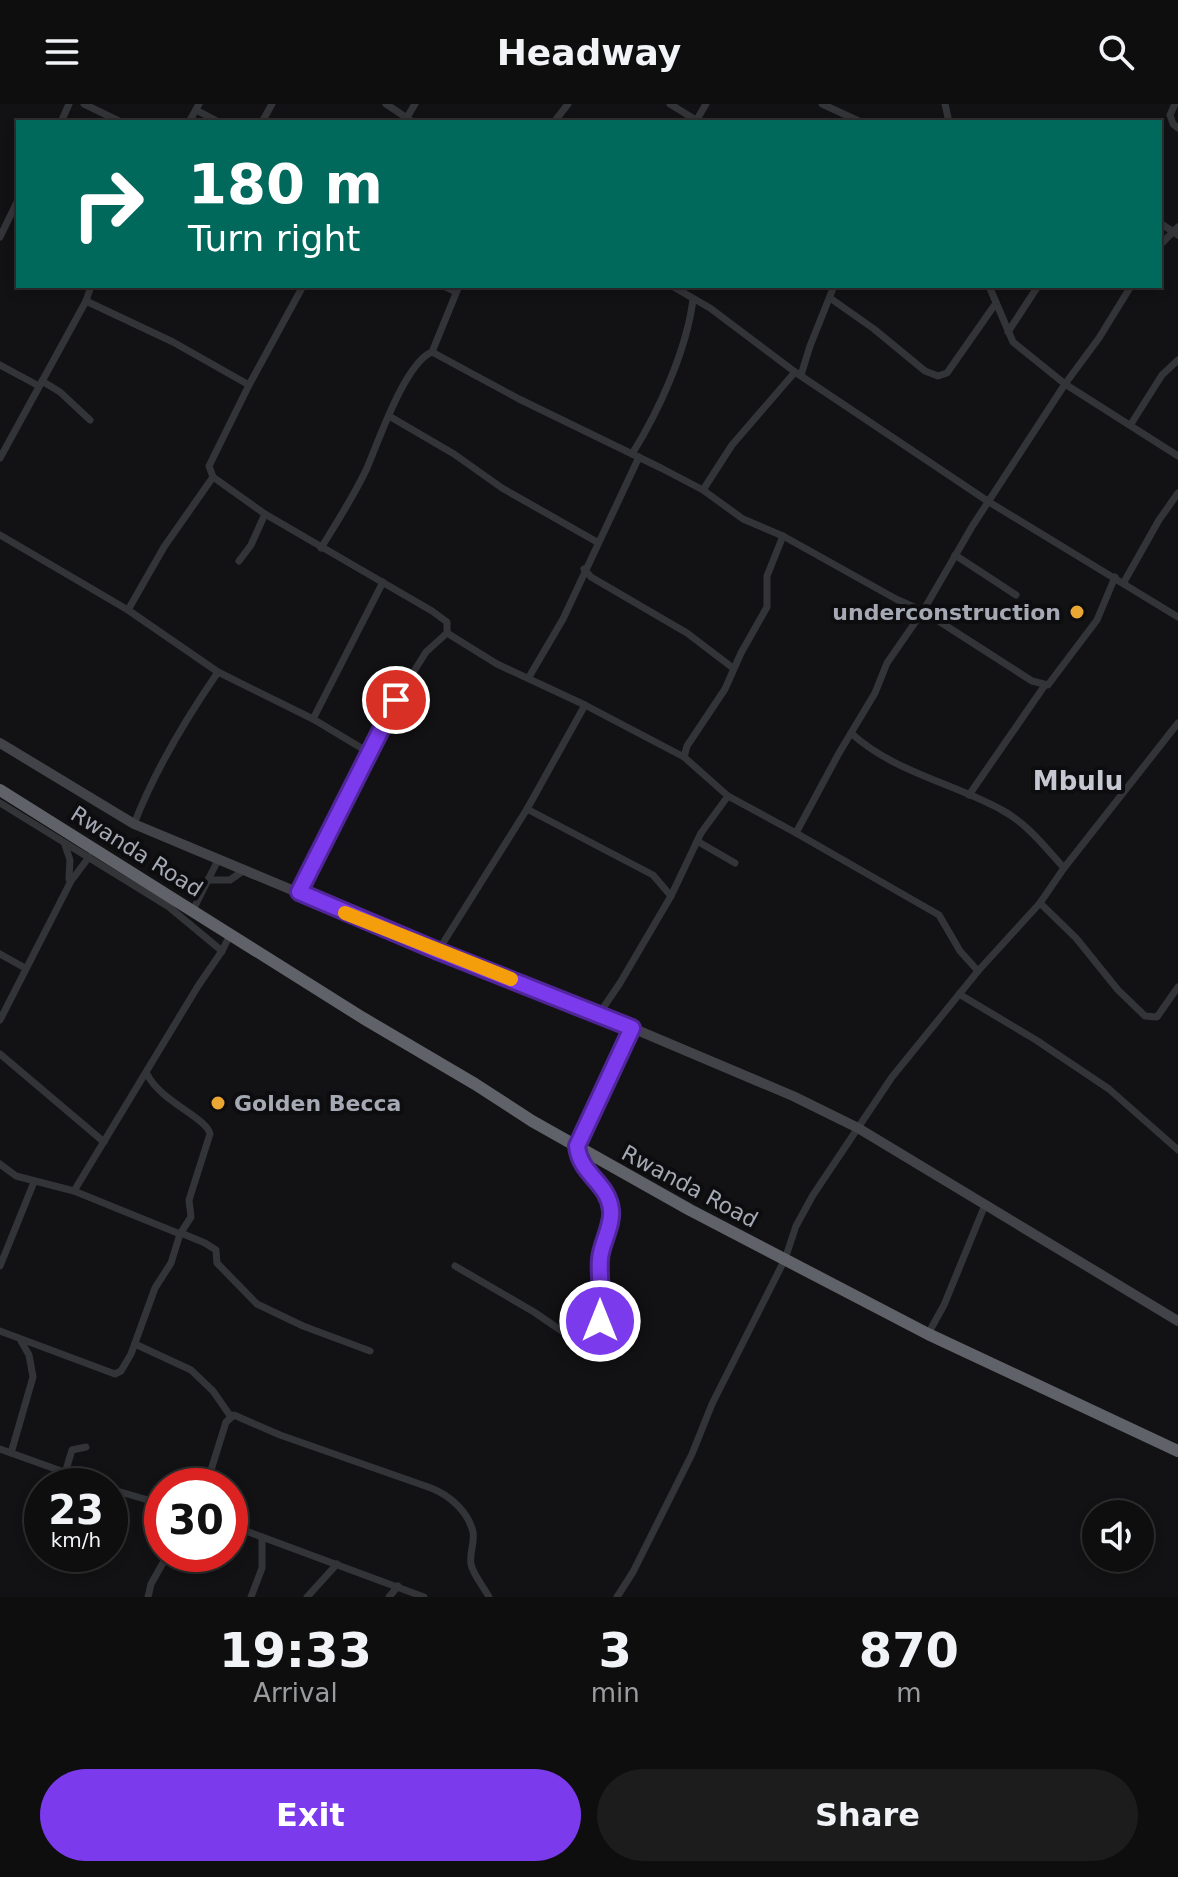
<!DOCTYPE html>
<html lang="en">
<head>
<meta charset="utf-8">
<style>
	body { margin:0; font-family:"DejaVu Sans",sans-serif; background:#1c1c1d; color:#f1f3f6; height:100vh; display:flex; flex-direction:column; font-size:30px; white-space:nowrap }
	* { box-sizing:border-box; margin:0 }
	p { font-size:26px; color:#9b9c9e }
	.icon { flex:none; width:44px; height:44px; fill:none; stroke:currentColor; stroke-width:2; stroke-linecap:round; stroke-linejoin:round }
	.map { position:relative; height:1493px; overflow:hidden }
	.details { display:flex; flex-direction:column; background:#0e0e0f; flex:1 }
	.details>* { flex:none }
	.hud { position:absolute; left:16px; top:16px; width:1146px; height:168px; border-radius:0px; box-shadow:0 4px 12px #0003,0 0 0 2px #2e2e2f; background:#00695c; color:#fff; overflow:hidden }
	.buttons { position:absolute; left:1082px; top:1396px; display:grid; gap:16px }
	.buttons a { display:grid; place-items:center; width:72px; height:72px; border-radius:50%; background:#0e0e0f; box-shadow:0 4px 12px #0003,0 0 0 2px #2e2e2f; font-size:40px }
	.speed { position:absolute; left:24px; top:1364px; display:flex; gap:16px; font-size:40px; font-weight:700; text-align:center }
	.speed>* { display:grid; place-content:center; width:104px; height:104px; border-radius:50%; background:#0e0e0f; box-shadow:0 4px 12px #0003,0 0 0 2px #2e2e2f; line-height:1 }
	.speed small { font-size:20px; font-weight:400 }
	.speed .limit { border:12px solid #d22; background:#fff; color:#111 }
	.pin { position:absolute; display:grid; place-items:center; width:68px; height:68px; color:#fff; margin:-34px; border:4px solid #fff; border-radius:50%; box-shadow:0 2px 8px #0007 }
	.me { position:absolute; width:88px; margin:-44px; rotate:0deg; stroke-linejoin:round; filter:drop-shadow(0 0 6px #0008) }
	.turn { display:flex; align-items:center; gap:28px; height:168px; padding:0 40px; font-size:36px }
	.turn .icon { width:104px; height:104px; stroke-width:2.5 }
	.turn b { display:block; font-size:56px; line-height:68px }
	.eta { display:flex; justify-content:space-evenly; align-items:center; height:136px; text-align:center }
	.eta b { font-size:48px; font-weight:600; line-height:56px }
	.button { display:flex; gap:16px; margin-top:auto; padding:16px 40px }
	.button a { flex:1; height:92px; border-radius:48px; background:#7c3aed; color:#fff; font-size:32px; font-weight:600; line-height:92px; text-align:center }
	.button a+a { background:#1c1c1d; color:#f1f3f6 }
	header { display:flex; justify-content:space-between; align-items:center; height:104px; padding:0 40px; background:#0e0e0f; font-size:36px; font-weight:600 }
	.map>svg:first-child { display:block }
	.lines { fill:none; stroke-linecap:round; stroke-linejoin:round }
	.street { stroke:#333438; stroke-width:7 }
	.secondary { stroke:#414348; stroke-width:10 }
	.highway { stroke:#606269; stroke-width:12 }
	.route-casing { stroke:#51269a; stroke-width:20 }
	.route { stroke:#7c3aed; stroke-width:14 }
	.slow { stroke:#f59e0b; stroke-width:14 }
	.poi-dot { fill:#eaa734; stroke:#0d0d0f; stroke-width:3 }
	.labels { text-anchor:middle; stroke-width:8; stroke-linejoin:round; paint-order:stroke }
	.poi-label { font-size:22px; font-weight:bold; fill:#a4a9b4; stroke:#0d0d0f; text-anchor:end }
	.street-label { font-size:22px; fill:#a4a9b4; stroke:#0d0d0f }
	.quarter-label { font-size:26px; font-weight:bold; fill:#c5c8d0; stroke:#0d0d0f }
</style>
</head>
<body>
<header><svg class="icon" aria-label="menu" viewBox="0 0 24 24"><path d="M4 6h16M4 12h16M4 18h16"/></svg>Headway<svg class="icon" aria-label="search" viewBox="0 0 24 24"><circle cx="10" cy="10" r="6"/><path d="M15 15l6 6"/></svg></header>
<div class="map">
<svg width="1178" height="1493" viewBox="0 0 1178 1493">
	<rect width="100%" height="100%" fill="#121214"/>
	<g class="lines">
		<!-- street -->
		<g class="street">
			<polyline points="84,0 121,18"/>
			<polyline points="386,0 413,18"/>
			<polyline points="670,0 699,18"/>
			<polyline points="822,0 861,18"/>
			<polyline points="945,0 949,18"/>
			<polyline points="1175,0 1170,11 1173,20 1178,24"/>
			<polyline points="196,6 219,18"/>
			<polyline points="406,15 415,0"/>
			<polyline points="696,17 706,0"/>
			<polyline points="61,18 69,0"/>
			<polyline points="189,18 199,0"/>
			<polyline points="262,18 272,0"/>
			<polyline points="554,18 568,0"/>
			<polyline points="1160,119 1178,131"/>
			<polyline points="0,133 18,96"/>
			<polyline points="1160,141 1178,123"/>
			<polyline points="444,182 456,188"/>
			<polyline points="459,182 432,248 519,295 661,364 703,386 743,415 783,432 896,495 923,507 1032,577 1048,581 1097,516 1115,473"/>
			<polyline points="672,182 710,204 795,268 989,398 1178,513"/>
			<polyline points="989,182 1013,238 1065,280 1178,352"/>
			<polyline points="830,194 874,225 925,267 938,272 947,269 996,199"/>
			<polyline points="86,197 173,238 249,281 303,182"/>
			<polyline points="1008,228 1038,182"/>
			<polyline points="0,261 39,282"/>
			<polyline points="801,271 810,242 834,182"/>
			<polyline points="42,277 60,288 90,316"/>
			<polyline points="249,281 209,362 213,373 265,410 432,507 447,518 447,529 426,548 396,596 299,788"/>
			<polyline points="389,312 454,350 502,384 597,438"/>
			<polyline points="1131,320 1162,271 1178,256"/>
			<path d="M 632,350 C 659,307 687,245 693,195"/>
			<polyline points="0,354 86,197 91,182"/>
			<polyline points="213,373 164,443 128,506 218,568"/>
			<polyline points="703,386 732,341 795,268"/>
			<polyline points="0,431 128,506"/>
			<path d="M 321,444 C 337,418 354,392 367,364 C 379,336 405,259 432,248"/>
			<polyline points="955,451 1016,491"/>
			<polyline points="239,457 251,441 265,410"/>
			<polyline points="584,465 591,473 687,529 733,564"/>
			<polyline points="1124,478 1159,416 1178,389"/>
			<polyline points="529,573 563,515 639,353"/>
			<polyline points="585,601 684,653"/>
			<polyline points="313,615 383,478"/>
			<path d="M 851,629 C 892,667 952,679 1000,705 C 1026,718 1045,743 1064,764"/>
			<polyline points="969,691 1045,581"/>
			<polyline points="728,692 684,653 687,642 725,585 741,549 767,503 767,472 783,432"/>
			<polyline points="0,699 169,803 222,847"/>
			<polyline points="527,705 653,771 671,792"/>
			<path d="M 134,720 C 155,666 185,616 218,568 L 313,615 L 368,648"/>
			<polyline points="796,729 939,811 960,847 978,867"/>
			<polyline points="697,737 735,759"/>
			<polyline points="65,741 70,756 69,775"/>
			<polyline points="208,776 230,776 243,767"/>
			<polyline points="1040,799 1076,834 1118,886 1145,912 1157,913 1178,883"/>
			<polyline points="193,806 218,756"/>
			<polyline points="438,847 527,705 585,601 497,560 447,529"/>
			<polyline points="0,850 25,864"/>
			<polyline points="959,890 1036,936 1109,985 1178,1046"/>
			<polyline points="599,910 620,879 671,792 701,729 728,692 796,729 839,649 875,589 887,559 923,507 973,421 1065,280 1099,234 1131,182"/>
			<polyline points="0,916 71,777 89,753"/>
			<polyline points="0,950 104,1038"/>
			<polyline points="0,1060 16,1072 74,1087 180,1130"/>
			<polyline points="74,1087 198,882 222,847 231,829"/>
			<polyline points="181,1129 205,1139 216,1146 217,1159 257,1200 303,1222 370,1247"/>
			<polyline points="0,1162 34,1078"/>
			<polyline points="455,1162 534,1208 575,1236 588,1236 600,1217 603,1205 600,1154 611,1107 600,1079 578,1057 577,1042 632,924"/>
			<path d="M 0,1227 L 115,1270 L 121,1267 L 131,1250 L 155,1184 L 171,1159 L 180,1130 L 191,1113 L 189,1096 L 210,1030 C 206,1013 161,998 147,970"/>
			<polyline points="928,1230 944,1201 985,1101"/>
			<polyline points="135,1240 191,1266 213,1287 231,1313"/>
			<polyline points="0,1345 103,1382"/>
			<polyline points="11,1349 33,1273 29,1251 21,1237"/>
			<polyline points="65,1369 72,1346 86,1343"/>
			<path d="M 206,1382 L 226,1318 L 234,1311 L 280,1331 L 431,1384 C 449,1391 468,1407 473,1428 C 475,1438 469,1450 471,1460 C 473,1471 484,1483 489,1493"/>
			<polyline points="110,1385 162,1400"/>
			<polyline points="230,1421 424,1493"/>
			<polyline points="148,1493 151,1480 168,1450"/>
			<polyline points="251,1493 262,1464 262,1433"/>
			<polyline points="307,1493 337,1460"/>
			<polyline points="389,1493 398,1482"/>
			<polyline points="617,1493 633,1468 692,1350 712,1300 785,1155 796,1122 813,1091 892,973 978,867 1040,799 1064,764 1178,619"/>
		</g>
		<!-- secondary -->
		<polyline class="secondary" points="0,639 134,720 438,847 599,910 793,992 858,1024 1178,1217"/>
		<!-- highway -->
		<polyline class="highway" points="0,686 363,914 475,980 532,1017 690,1106 928,1230 1178,1347"/>
	</g>
	<g class="lines">
		<!-- route casing -->
		<g class="route-casing">
			<path id="route" d="M 396,596 L 299,788 L 438,847 L 632,924 L 577,1042 C 580,1071 608,1078 611,1106 C 613,1121 601,1140 600,1155 C 598,1176 605,1197 600,1217"/>
		</g>
		<!-- route -->
		<use href="#route" class="route"/>
		<!-- slow -->
		<polyline class="slow" points="345,809 511,875"/>
	</g>
	<!-- markers -->
	<g class="poi-dot">
		<circle cx="1077" cy="508" r="8"/>
		<circle cx="218" cy="999" r="8"/>
	</g>
	<g class="labels">
		<!-- poi labels -->
		<g class="poi-label">
			<text x="1061" y="516">underconstruction</text>
			<text x="234" y="1007" text-anchor="start">Golden Becca</text>
		</g>
		<!-- street labels -->
		<g class="street-label">
			<text transform="translate(137 747) rotate(32)" y="8">Rwanda Road</text>
			<text transform="translate(690 1082) rotate(28)" y="8">Rwanda Road</text>
		</g>
		<!-- quarter labels -->
		<g class="quarter-label">
			<text x="1078" y="686">Mbulu</text>
		</g>
	</g>
</svg>
<div class="buttons">
<a><svg class="icon" aria-label="sound" viewBox="0 0 24 24"><path d="M4 9h4l5-4v14l-5-4H4zM17 9q2 3 0 6"/></svg></a>
</div>
<div class="speed"><div>23<small>km/h</small></div><div class="limit">30</div></div>
<div class="pin" style="left:396px;top:596px;background:#d93025"><svg class="icon" aria-label="arrive" viewBox="0 0 24 24"><path d="M6 21V4h12l-3 4 3 4H6"/></svg></div>
<svg class="me" style="left:600px;top:1217px" viewBox="-20 -20 40 40"><circle r="17" fill="#7c3aed" stroke="#fff" stroke-width="3"/><path d="M0-11L8 9 0 5-8 9z" fill="#fff"/></svg>
<div class="hud">
<div class="turn"><svg class="icon" aria-label="right" viewBox="0 0 24 24"><path d="M7 20v-9h11M14 6l5 5-5 5"/></svg><div><b>180 m</b>Turn right</div></div>
</div>
</div>
<section class="details">
<div class="eta">
<div><b>19:33</b><p>Arrival</p></div>
<div><b>3</b><p>min</p></div>
<div><b>870</b><p>m</p></div>
</div>
<div class="button"><a>Exit</a><a>Share</a></div>
</section>
</body>
</html>
